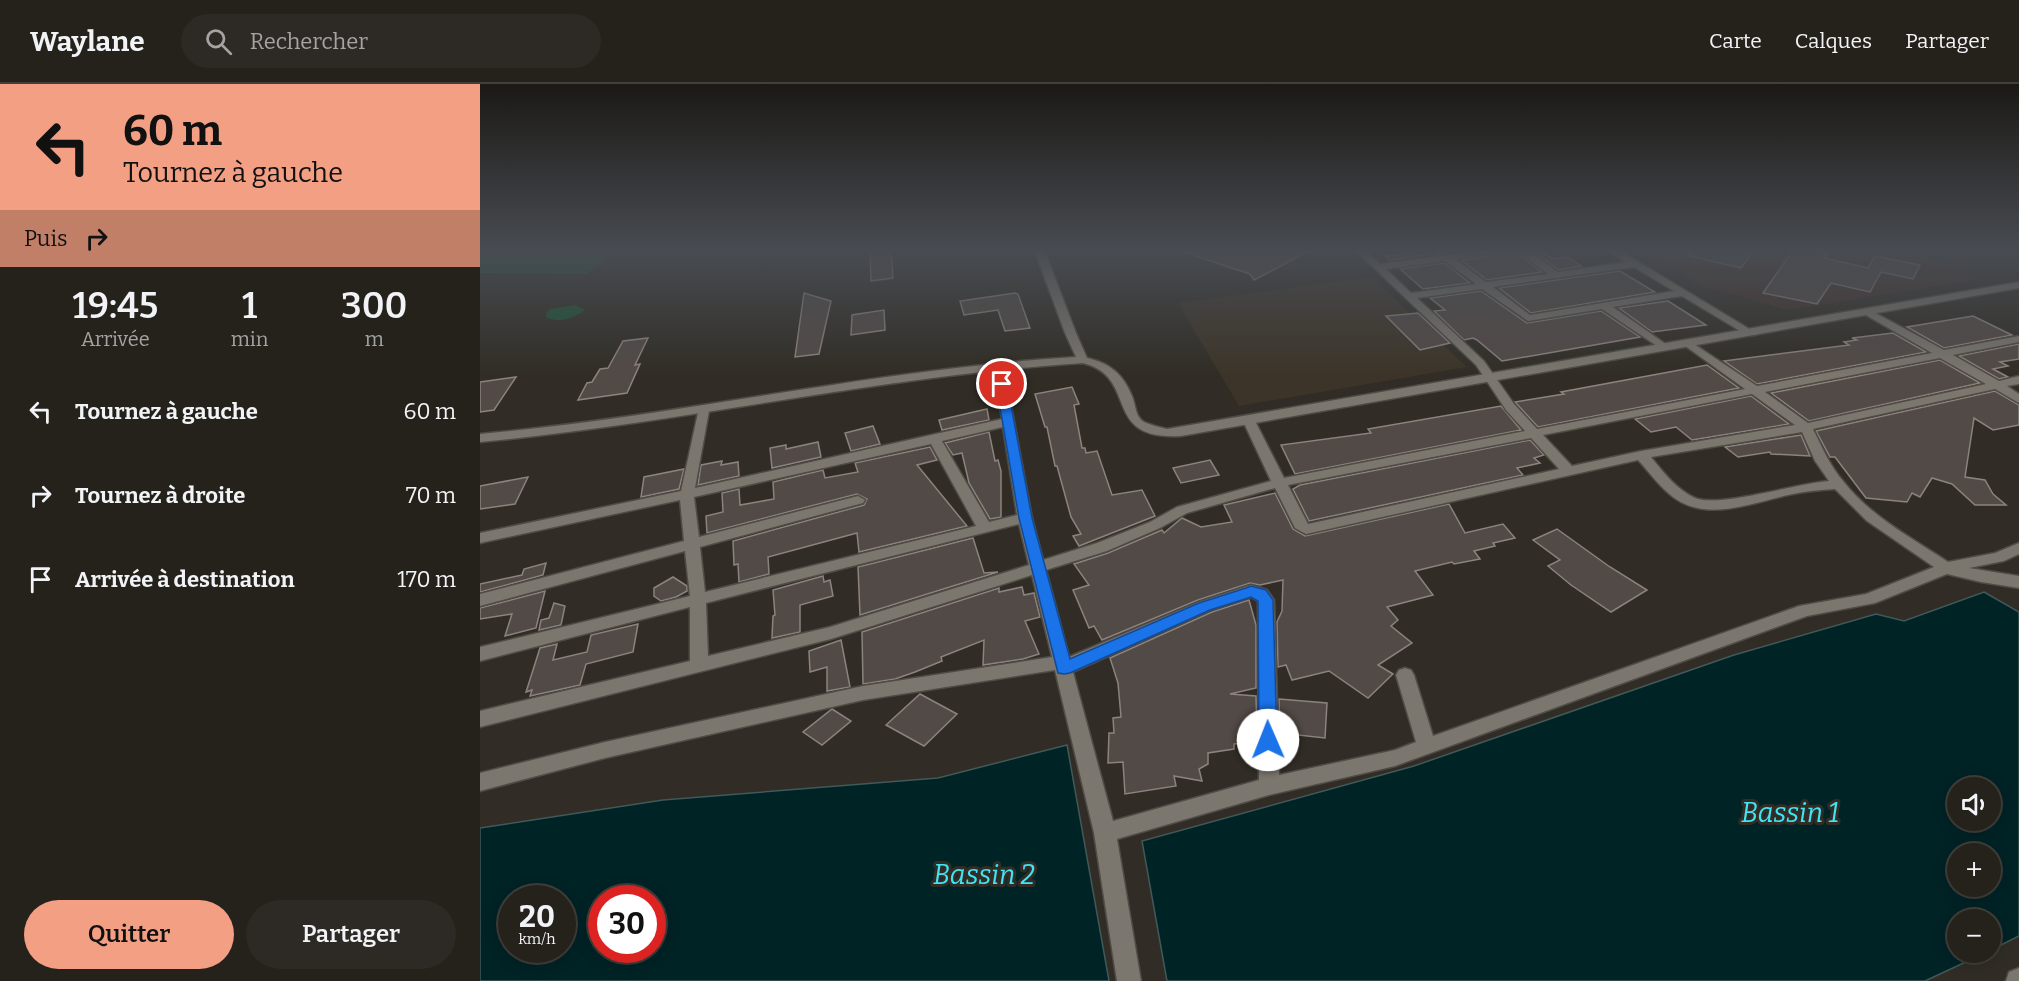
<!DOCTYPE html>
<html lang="fr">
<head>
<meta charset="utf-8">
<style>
	body { margin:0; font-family:Bitter,serif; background:#2d2a25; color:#f1f3f6; height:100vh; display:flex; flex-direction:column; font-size:22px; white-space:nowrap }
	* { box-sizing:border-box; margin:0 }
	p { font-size:20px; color:#a3a4a3 }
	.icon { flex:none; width:33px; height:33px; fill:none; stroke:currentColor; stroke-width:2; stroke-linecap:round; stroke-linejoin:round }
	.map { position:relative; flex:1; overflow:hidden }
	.sheet { display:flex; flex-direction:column; background:#25221c; width:480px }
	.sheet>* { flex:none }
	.top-card { background:#f39f83; color:#111; overflow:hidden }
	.buttons { position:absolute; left:1467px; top:693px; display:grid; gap:12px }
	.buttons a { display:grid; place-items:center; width:54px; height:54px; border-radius:50%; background:#25221c; box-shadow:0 3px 15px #0003,0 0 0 2px #423f3b; font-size:30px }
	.speed { position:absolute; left:18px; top:801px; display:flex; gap:12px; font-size:30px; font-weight:700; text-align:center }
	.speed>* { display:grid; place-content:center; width:78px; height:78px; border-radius:50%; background:#25221c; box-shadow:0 3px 15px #0003,0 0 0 2px #423f3b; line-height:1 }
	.speed small { font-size:15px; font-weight:400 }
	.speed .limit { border:9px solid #d22; background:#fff; color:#111 }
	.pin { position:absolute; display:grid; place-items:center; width:51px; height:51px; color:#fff; margin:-26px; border:3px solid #fff; border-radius:50%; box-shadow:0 2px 6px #0007 }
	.me { position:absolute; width:66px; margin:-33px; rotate:359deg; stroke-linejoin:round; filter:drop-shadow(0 0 4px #0008) }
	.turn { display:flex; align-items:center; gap:21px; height:126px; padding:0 24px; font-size:27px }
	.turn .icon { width:78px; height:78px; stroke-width:2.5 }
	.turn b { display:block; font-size:42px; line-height:51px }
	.then { display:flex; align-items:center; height:57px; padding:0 24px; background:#0003; gap:12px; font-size:22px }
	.eta { display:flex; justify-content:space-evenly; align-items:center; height:102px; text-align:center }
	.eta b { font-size:36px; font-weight:600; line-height:42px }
	.cta { display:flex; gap:12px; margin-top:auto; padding:12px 24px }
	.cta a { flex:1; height:69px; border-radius:36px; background:#f39f83; color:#111; font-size:24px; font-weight:600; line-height:69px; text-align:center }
	.cta a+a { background:#2d2a25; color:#f1f3f6 }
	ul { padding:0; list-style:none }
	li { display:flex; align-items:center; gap:18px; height:84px; padding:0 24px }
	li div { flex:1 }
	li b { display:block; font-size:22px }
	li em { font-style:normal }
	header { display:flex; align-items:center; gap:36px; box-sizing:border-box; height:84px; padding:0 30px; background:#25221c; border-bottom:2px solid #423f3b }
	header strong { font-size:28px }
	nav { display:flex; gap:33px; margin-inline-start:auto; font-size:21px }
	.search { width:420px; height:54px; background:#2d2a25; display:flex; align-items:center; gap:15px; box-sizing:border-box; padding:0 21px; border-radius:33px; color:#a3a4a3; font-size:22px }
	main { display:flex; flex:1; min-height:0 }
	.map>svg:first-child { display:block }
	.built { fill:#3c3428 }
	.medical { fill:#423028 }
	.green { fill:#1b5336 }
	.water { fill:#002326; stroke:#415959; stroke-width:1.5; fill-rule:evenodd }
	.building { fill:#524a46; stroke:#8c827e; stroke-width:1.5 }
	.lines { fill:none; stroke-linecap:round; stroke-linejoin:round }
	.street-casing { stroke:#4f4b45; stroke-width:3 }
	.secondary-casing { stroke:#4f4b45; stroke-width:3 }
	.street { fill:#7b766e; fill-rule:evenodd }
	.secondary { fill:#7b766e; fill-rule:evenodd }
	.route { fill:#1a73e8; stroke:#114b97; stroke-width:1.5 }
	.labels { text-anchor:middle; stroke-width:6; stroke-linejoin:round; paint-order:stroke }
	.near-water-label { font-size:27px; font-style:italic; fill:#40e4f2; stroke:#312d26 }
</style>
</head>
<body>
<header>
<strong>Waylane</strong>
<div class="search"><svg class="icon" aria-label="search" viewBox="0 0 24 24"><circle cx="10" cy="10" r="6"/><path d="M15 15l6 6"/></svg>Rechercher</div>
<nav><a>Carte</a><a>Calques</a><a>Partager</a></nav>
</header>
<main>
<section class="sheet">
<div class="top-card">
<div class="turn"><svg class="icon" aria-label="left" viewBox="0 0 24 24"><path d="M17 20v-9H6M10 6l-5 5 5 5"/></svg><div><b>60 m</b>Tournez à gauche</div></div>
<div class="then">Puis<svg class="icon" aria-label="right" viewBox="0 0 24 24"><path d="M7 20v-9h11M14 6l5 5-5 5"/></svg></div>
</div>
<div class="eta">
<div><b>19:45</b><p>Arrivée</p></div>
<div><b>1</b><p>min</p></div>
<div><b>300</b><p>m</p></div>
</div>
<ul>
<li><svg class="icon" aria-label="left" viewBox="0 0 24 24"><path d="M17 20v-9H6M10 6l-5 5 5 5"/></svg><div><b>Tournez à gauche</b></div><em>60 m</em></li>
<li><svg class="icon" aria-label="right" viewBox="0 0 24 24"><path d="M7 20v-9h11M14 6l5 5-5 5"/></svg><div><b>Tournez à droite</b></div><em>70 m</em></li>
<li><svg class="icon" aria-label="arrive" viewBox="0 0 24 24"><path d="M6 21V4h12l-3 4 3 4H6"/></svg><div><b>Arrivée à destination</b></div><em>170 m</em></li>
</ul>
<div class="cta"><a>Quitter</a><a>Partager</a></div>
</section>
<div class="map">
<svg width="1539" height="897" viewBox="0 0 1539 897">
	<rect width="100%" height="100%" fill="#312d26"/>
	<!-- built -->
	<polygon class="built" points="892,193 987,283 759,322 698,219"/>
	<!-- medical -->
	<polygon class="medical" points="1158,165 1430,165 1501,195 1308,226 1223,203"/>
	<!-- green -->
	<g class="green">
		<polygon points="0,165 141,165 106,190 0,189"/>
		<path d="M 95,221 L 105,226 C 94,234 79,240 66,233 L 66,229 L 70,225 Z"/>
	</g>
	<!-- water -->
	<g class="water">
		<path d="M 1504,508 L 1539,528 L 1539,852 L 1511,866 L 1510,836 L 1478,836 L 1478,868 L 1505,869 L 1445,897 L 687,897 L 662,757 L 934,682 L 1254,571 L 1396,530 L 1424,537 ZM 1478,704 L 1510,704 L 1510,736 L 1478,736 ZM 1478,770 L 1510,770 L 1510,802 L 1478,802 Z"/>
		<path d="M 587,661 L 629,897 L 0,897 L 0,744 L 183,716 L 458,694 ZM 32,814 L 82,814 L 82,866 L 32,866 ZM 122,814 L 172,814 L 172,866 L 122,866 Z"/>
	</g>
	<!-- building -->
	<g class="building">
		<polygon points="390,165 411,165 413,194 391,197"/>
		<polygon points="704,165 833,165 774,196 770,190 703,168"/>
		<polygon points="925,165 948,165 953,170 910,176 905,172 925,170 923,168 928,167"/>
		<polygon points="1209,165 1275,165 1261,184 1209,172"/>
		<polygon points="1314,165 1330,165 1347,169 1344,174 1388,184 1395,172 1440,181 1433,195 1401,188 1390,208 1351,199 1337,220 1283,209"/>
		<polygon points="1060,166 1073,175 1088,173 1101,182 1079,186 1052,167"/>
		<polygon points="1035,168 1062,188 1007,196 981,176"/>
		<polygon points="964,179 990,199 943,205 920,185"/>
		<polygon points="1140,187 1175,208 1051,229 1019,204"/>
		<polygon points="1001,207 1047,239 1121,227 1160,253 1022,277 997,256 993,254 984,256 954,227 965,226 950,214"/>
		<polygon points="324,209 351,217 339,270 315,273"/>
		<polygon points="535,209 538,210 550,244 525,247 518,226 484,231 480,217"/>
		<polygon points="1188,217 1226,241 1172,248 1139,224"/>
		<polygon points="404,226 405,246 371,251 372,231"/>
		<polygon points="938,229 970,259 940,266 906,232"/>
		<polygon points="1493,232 1532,251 1464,264 1427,243"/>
		<polygon points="1413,249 1446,268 1277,300 1244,277 1369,261 1364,258 1377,256 1372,254"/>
		<polygon points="168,254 155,281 160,280 147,309 98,316 107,299 112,298 120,285 128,284 143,257"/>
		<polygon points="1539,260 1539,275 1520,278 1528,282 1513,285 1528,293 1519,295 1479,272"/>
		<polygon points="1460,276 1500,299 1329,337 1291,309"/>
		<polygon points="1227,281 1259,304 1058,343 1035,318 1084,310 1081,308"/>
		<polygon points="36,293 14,326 0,328 0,298"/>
		<polygon points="592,303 599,320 594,321 602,364 605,364 606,369 617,367 632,411 662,406 675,432 599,462 593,452 601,450 591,433 577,382 575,382 567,343 565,343 555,310"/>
		<polygon points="1515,307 1539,321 1539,341 1513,346 1494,334 1485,393 1505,396 1513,410 1526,421 1495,421 1472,400 1452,394 1440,413 1432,409 1427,418 1386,414 1355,373 1350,373 1336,347"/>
		<polygon points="1271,312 1309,340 1212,356 1196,343 1171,348 1155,335"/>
		<polygon points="1021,322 1041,346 815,390 801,361 891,349 888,345"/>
		<polygon points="507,325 509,336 462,346 459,336"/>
		<polygon points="393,342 400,360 371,367 365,349"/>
		<polygon points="509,348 515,377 518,376 521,387 521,433 510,435 489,399 482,369 473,371 465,359"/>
		<polygon points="1321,351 1330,372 1291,370 1290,368 1258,373 1245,363"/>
		<polygon points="1050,356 1064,371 1054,374 1060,379 1037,384 1043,391 829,437 813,405 820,401"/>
		<polygon points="338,358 341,373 292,384 290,364 306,361 306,365"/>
		<polygon points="450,363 457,376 437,381 487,442 379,468 377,449 288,473 289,490 259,498 258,480 254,481 253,457 384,421 387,415 377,410 227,449 226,432 243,428 242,409 259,405 260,421 294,415 293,398 343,386 345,394 378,388 375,379"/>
		<polygon points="730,376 739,391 701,399 693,384"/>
		<polygon points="242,377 241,381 258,378 259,392 218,401 221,381"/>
		<polygon points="204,385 199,405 161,413 164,393"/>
		<polygon points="48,393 35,420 0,425 0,402"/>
		<polygon points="795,409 813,445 825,452 969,420 985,449 1023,440 1035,454 1013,459 1015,462 994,467 1000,475 974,480 972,478 935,487 953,511 907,523 918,536 911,542 932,559 898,581 913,590 888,614 849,587 812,596 806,581 798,583 797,538 802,527 803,496 780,501 770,499 718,516 622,556 614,542 609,544 593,506 609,501 594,480 628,469 682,446 684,449 702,434 721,443 752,438 744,421"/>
		<polygon points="1077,445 1130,483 1167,506 1131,528 1091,501 1068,482 1080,476 1053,456"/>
		<polygon points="493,454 504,489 518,488 380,531 378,483"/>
		<polygon points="66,479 63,491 0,508 0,500 42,491 44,485"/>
		<polygon points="343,492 344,498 350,496 353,512 320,521 320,548 292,554 293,532 295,531 293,506"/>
		<polygon points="193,493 207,502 207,507 196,513 181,517 174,512 174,504"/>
		<polygon points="542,503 544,511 554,509 560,533 545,537 559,570 543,575 503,581 504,556 461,573 462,577 435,588 415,595 383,600 382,548 519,504 519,508"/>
		<polygon points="65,507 56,544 25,552 32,530 0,535 0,524"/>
		<polygon points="769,516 776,541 776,604 750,610 776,612 777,658 754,660 754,665 728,669 728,680 719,685 722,697 694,692 696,702 645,710 643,678 628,679 629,649 634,649 633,634 641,633 638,599 630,574 732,528"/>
		<polygon points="74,519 85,522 81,541 59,546 61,536 69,534"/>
		<polygon points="158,540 153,568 106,580 100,601 50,612 52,606 46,608 60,564 77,560 73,576 107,568 111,551"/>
		<polygon points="361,556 370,603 347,607 347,583 330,588 329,567"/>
		<polygon points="440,610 477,630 444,662 406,641"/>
		<polygon points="799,615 847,619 845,654 800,649"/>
		<polygon points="352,625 371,637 342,661 323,648"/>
	</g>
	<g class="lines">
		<!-- street casing -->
		<g class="street-casing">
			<g id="street">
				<path d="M 874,165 L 884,165 L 900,180 L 959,172 L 950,165 L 961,165 L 969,171 L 1011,165 L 1046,165 L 1078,188 L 1146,178 L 1125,165 L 1137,165 L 1276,249 L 1275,251 L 1267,251 L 1202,212 L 1133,223 L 1187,261 L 1189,263 L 1183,266 L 1122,225 L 1048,237 L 1002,205 L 937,214 L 1004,277 L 1034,320 L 1057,345 L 1265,305 L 1204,261 L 1202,259 L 1208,256 L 1277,302 L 1452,269 L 1384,230 L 1383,228 L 1388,225 L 1464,266 L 1539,252 L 1539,258 L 1473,271 L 1519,297 L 1539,292 L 1539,300 L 1527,302 L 1539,310 L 1539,319 L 1515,305 L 1333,345 C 1342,363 1350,382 1363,397 C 1390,432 1432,454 1468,478 L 1515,469 L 1539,459 L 1539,470 L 1524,477 L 1489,484 L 1539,492 L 1539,504 L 1501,498 L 1467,490 L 1395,519 L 1327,532 L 915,682 L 789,711 L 637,755 L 661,897 L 637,897 L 614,749 L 575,586 L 383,616 L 125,674 L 0,707 L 0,689 L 125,658 L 383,602 L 572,573 L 552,491 L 351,555 L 0,643 L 0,627 L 210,577 L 210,523 L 0,577 L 0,563 L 210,512 L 205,467 L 0,522 L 0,510 L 204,457 L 200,416 L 0,459 L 0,449 L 201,407 L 219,324 L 227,324 L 229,327 L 215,404 L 522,335 L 513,281 L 519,278 L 523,279 L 552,434 L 563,476 L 617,459 L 670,438 L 697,423 L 791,397 L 763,337 L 765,334 L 773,334 L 775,337 L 804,394 L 1045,347 L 1026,326 L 996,281 ZM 1036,166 L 1068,190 L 1006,198 L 975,175 ZM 965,177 L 996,200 L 931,209 L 906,185 ZM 1154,183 L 1194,207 L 1050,231 L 1013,203 ZM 1460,274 L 1506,300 L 1328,339 L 1285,308 ZM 1272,310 L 1315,341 L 1161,367 L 1092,382 L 1063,351 ZM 523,343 L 537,431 L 509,438 L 462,357 ZM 1322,348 L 1335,377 L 1349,397 C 1318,399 1238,424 1215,414 C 1197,406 1183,388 1171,373 ZM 1051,354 L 1079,385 L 828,440 L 808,401 ZM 451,360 L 496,442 L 225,508 L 220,463 L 383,419 L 385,416 L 378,412 L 219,453 L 214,413 ZM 1158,376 C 1172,391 1185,411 1205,420 C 1237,435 1281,416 1313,410 C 1327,407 1341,406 1355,405 L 1387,437 L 1454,483 L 1386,510 L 1319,522 L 953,652 L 934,591 L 931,586 L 925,584 L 919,586 L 916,591 L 936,658 L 915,666 L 799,691 L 794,516 L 787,506 L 771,501 L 719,518 L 589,573 L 566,486 L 627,467 L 680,444 L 707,429 L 795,404 L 815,444 L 826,450 ZM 539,440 L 549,481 L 350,543 L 228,572 L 226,519 ZM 771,513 L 778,517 L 779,696 L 633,737 L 593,588 L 731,526 Z"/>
				<polygon points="1539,884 1539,897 1526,897 1529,888"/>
			</g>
		</g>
		<!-- secondary casing -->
		<g class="secondary-casing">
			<path id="secondary" d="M 554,165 L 564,165 L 596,249 L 607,274 C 630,279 643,290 652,312 C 656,321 655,333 664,338 C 670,341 680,343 687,345 L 1539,198 L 1539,204 L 701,352 C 620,357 660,293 603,279 C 401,292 202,339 0,358 L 0,350 C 199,332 396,285 596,273 L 585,249 Z"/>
		</g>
		<!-- street -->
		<use href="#street" class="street"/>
		<!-- secondary -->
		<use href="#secondary" class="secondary"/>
	</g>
	<!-- sky -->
	<linearGradient id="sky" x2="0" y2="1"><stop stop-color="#1b1915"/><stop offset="0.57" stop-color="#484c52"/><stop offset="1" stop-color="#484c52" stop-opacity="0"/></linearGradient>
	<rect width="1539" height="291" fill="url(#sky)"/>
	<!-- route -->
	<polygon class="route" points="522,297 527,300 552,434 590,575 719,519 766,504 771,502 786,506 793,516 797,656 794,661 788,663 782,661 779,656 778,517 771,513 730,526 590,589 584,590 578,589 539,434 516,300"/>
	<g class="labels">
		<!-- near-water labels -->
		<g class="near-water-label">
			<text x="1310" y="738">Bassin 1</text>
			<text x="504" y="800">Bassin 2</text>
		</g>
	</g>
</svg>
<div class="buttons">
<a><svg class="icon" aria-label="sound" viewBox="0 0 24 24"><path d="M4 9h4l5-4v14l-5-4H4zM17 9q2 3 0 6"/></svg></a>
<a>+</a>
<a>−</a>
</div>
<div class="speed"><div>20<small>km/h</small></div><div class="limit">30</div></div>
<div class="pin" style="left:522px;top:300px;background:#d93025"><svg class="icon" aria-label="arrive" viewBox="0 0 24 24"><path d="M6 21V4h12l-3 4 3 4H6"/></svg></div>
<svg class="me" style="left:788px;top:656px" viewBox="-20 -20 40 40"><circle r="19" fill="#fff"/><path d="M0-13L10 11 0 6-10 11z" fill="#1a73e8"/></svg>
</div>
</main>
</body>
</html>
